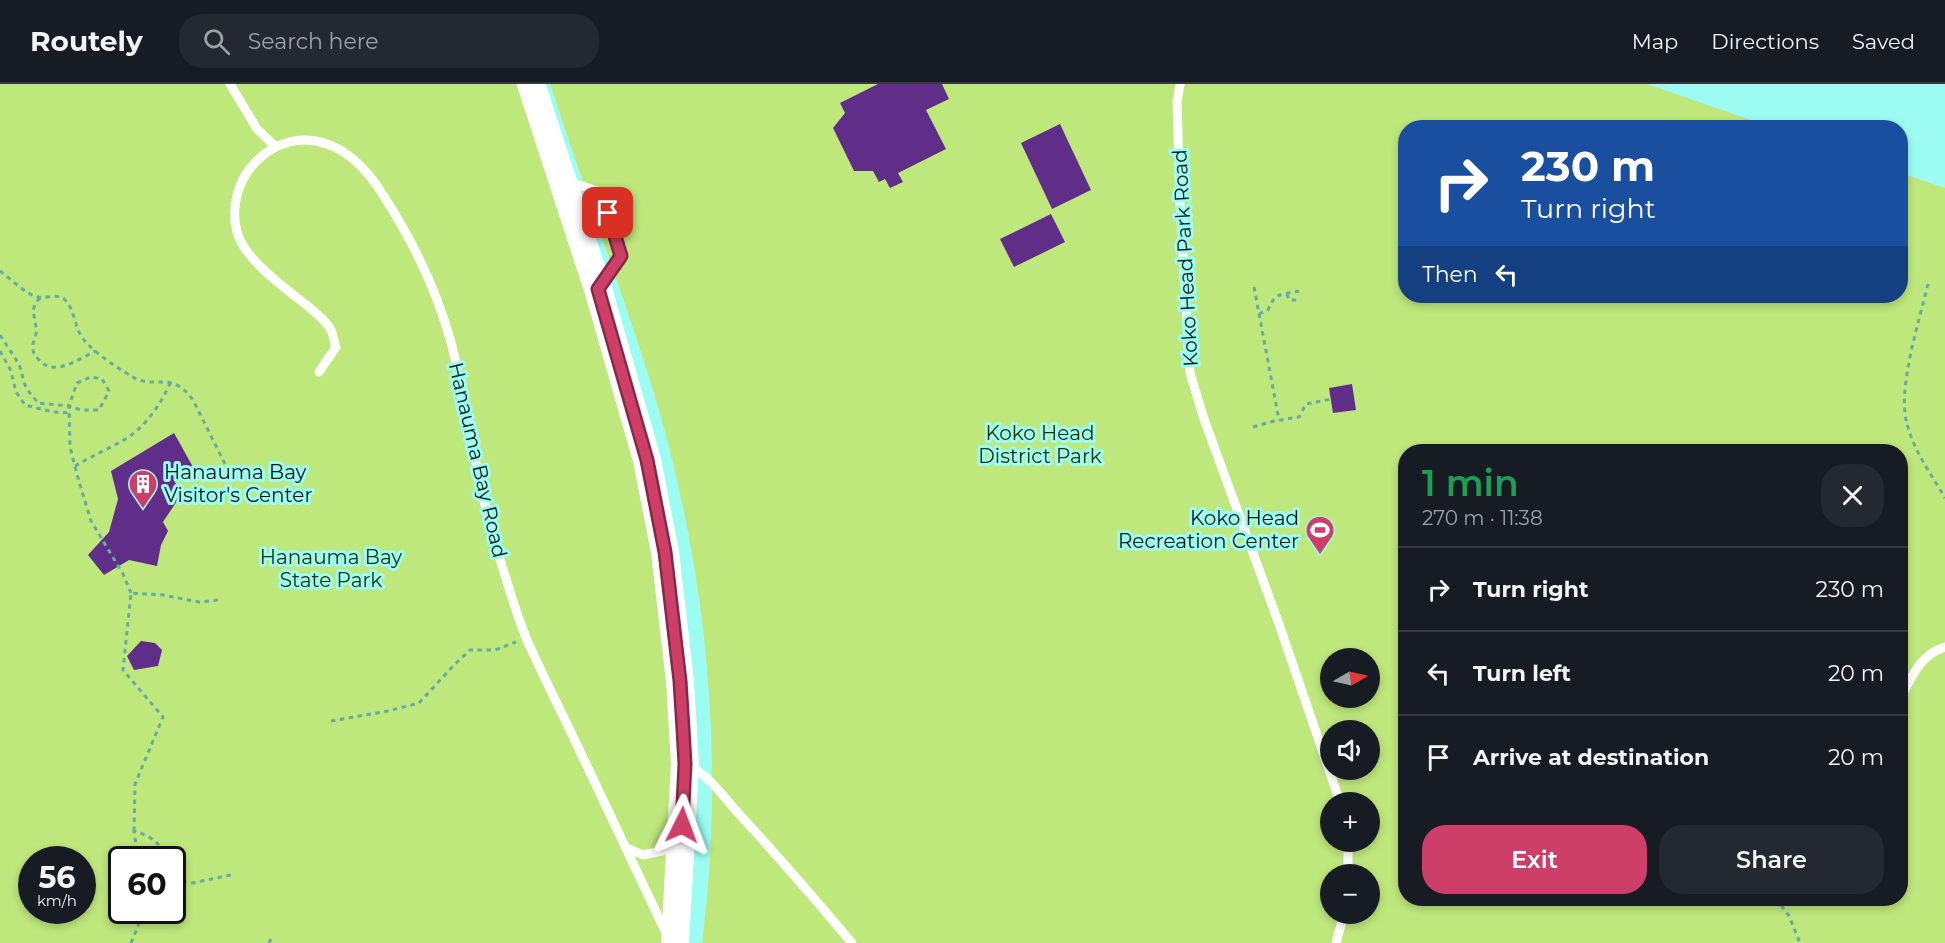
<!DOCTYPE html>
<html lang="en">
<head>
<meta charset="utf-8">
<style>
	body { margin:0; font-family:Montserrat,sans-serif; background:#242831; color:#f1f3f6; height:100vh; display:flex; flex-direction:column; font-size:22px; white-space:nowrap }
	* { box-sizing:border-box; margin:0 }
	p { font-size:20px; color:#9ea1a6 }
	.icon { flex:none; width:33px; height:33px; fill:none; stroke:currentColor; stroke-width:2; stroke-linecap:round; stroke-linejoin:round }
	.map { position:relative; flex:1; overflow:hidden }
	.panel { position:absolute; left:1398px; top:360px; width:510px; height:462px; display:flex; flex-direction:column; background:#171b24; border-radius:24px; box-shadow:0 3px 9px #0003 }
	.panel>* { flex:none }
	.guide { position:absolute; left:1398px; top:36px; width:510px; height:183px; border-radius:24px; box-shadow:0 3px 9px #0003; background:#1a4fa0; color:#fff; overflow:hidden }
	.needle { width:39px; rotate:81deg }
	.tools { position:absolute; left:1320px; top:564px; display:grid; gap:12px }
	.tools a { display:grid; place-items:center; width:60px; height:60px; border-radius:50%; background:#171b24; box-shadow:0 3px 9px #0003; font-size:30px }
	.speed { position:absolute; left:18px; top:762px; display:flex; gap:12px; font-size:30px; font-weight:700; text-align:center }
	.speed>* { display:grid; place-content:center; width:78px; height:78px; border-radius:50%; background:#171b24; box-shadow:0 3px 9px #0003; line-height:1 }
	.speed small { font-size:15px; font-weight:400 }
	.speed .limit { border:3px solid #111; border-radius:9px; background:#fff; color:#111 }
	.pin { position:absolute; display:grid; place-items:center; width:51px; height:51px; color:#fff; margin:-26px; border-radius:12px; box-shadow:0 3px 9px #0006 }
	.me { position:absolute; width:66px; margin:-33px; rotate:3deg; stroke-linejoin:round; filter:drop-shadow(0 0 4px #0008) }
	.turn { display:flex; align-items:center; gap:21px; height:126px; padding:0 24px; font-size:27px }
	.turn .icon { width:78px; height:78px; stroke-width:2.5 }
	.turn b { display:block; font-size:42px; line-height:51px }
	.then { display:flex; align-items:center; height:57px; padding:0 24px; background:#0003; gap:12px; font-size:22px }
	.round { display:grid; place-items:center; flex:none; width:63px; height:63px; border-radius:24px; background:#242831 }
	.overview { display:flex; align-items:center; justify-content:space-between; height:102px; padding:0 24px }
	h1 { font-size:36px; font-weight:600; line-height:45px; color:#1e9e55 }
	.cta { display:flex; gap:12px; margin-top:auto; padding:12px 24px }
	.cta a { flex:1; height:69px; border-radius:24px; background:#cd3f69; color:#fff; font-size:24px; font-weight:600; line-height:69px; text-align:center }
	.cta a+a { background:#242831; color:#f1f3f6 }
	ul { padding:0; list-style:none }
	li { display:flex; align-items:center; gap:18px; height:84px; padding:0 24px; border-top:2px solid #363941 }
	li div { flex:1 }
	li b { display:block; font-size:22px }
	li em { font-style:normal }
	header { display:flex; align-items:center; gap:36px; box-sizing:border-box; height:84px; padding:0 30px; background:#171b24; border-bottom:2px solid #363941 }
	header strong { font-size:28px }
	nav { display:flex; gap:33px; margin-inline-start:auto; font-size:21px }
	.search { width:420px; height:54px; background:#242831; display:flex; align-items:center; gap:15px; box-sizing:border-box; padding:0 21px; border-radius:24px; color:#9ea1a6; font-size:22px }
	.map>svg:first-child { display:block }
	.green { fill:#bee77c; fill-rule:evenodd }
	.building { fill:#602e88 }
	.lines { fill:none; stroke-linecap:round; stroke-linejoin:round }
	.path { stroke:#66aca4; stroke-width:3; stroke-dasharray:4.5 4.5; stroke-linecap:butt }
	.service { stroke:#fff; stroke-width:9 }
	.primary { stroke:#fff; stroke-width:28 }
	.route-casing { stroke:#852944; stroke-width:15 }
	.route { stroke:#cd3f69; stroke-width:10 }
	.labels { text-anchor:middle; stroke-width:6; stroke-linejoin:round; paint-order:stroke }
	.street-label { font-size:20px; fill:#001715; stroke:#9cfcf1 }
	.park-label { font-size:20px; fill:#213002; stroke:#9cfcf1 }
	.poi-label { font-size:20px; fill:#001715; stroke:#9cfcf1; text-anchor:start }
</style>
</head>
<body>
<header>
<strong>Routely</strong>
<div class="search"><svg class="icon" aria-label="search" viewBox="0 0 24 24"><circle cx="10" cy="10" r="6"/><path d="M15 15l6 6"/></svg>Search here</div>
<nav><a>Map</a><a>Directions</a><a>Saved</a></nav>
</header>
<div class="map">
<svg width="1945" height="859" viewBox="0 0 1945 859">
	<rect width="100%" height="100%" fill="#9cfcf1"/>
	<!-- green -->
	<g class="green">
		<path d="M 0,0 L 531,0 L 598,205 L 680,597 L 675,859 L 0,859 ZM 32,776 L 82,776 L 82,826 L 32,826 ZM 122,776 L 172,776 L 172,826 L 122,826 Z"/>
		<path d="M 550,0 L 1647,0 L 1771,43 L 1406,44 L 1406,212 L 1900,212 L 1901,89 L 1945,104 L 1945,859 L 702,859 C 722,706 712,546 677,396 C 661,325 638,257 614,188 C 593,126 571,63 550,0 ZM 1406,368 L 1900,368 L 1900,814 L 1406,814 ZM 1330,574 L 1370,574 L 1370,614 L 1330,614 ZM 1330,646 L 1370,646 L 1370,686 L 1330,686 ZM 1330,718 L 1370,718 L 1370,758 L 1330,758 ZM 1330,790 L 1370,790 L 1370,830 L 1330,830 Z"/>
	</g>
	<!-- building -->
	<g class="building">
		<polygon points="878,0 942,0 949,15 926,26 946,65 898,89 903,98 890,104 885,95 879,98 873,87 854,87 833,44 845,29 840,19"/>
		<polygon points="1060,40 1091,106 1052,125 1021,59"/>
		<polygon points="1051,130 1065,158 1014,183 1000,155"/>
		<polygon points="1352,300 1356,326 1333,329 1329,304"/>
		<polygon points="174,349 193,383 175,398 181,411 163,438 168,447 161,461 157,482 129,476 104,491 88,471 109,448 118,415 111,387"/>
		<polygon points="141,557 155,559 162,566 158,582 134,586 127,572"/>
	</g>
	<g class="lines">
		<!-- path -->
		<g class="path">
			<path d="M 0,187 C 11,195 25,210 38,213 C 46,215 57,209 64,215 C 74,225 74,237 79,248 C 87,265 115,282 131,292 C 154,307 171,285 193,316 L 226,382 L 231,384"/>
			<path d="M 1928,200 C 1919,238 1897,305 1907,340 C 1914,367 1931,390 1945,414"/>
			<polyline points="1254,203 1279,336"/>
			<polyline points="1287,210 1289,216 1297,216"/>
			<path d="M 40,214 C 29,225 35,231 36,244 C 38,252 31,258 33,266 C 34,271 37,274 41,278 C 56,292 80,274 96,267"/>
			<path d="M 1259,230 L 1268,226 C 1275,208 1281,211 1299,207"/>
			<polyline points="0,251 19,280 26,304 38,319 69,322 81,326 99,326 109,307 102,295 91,293 77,299 69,322 70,363 78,394 91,437 123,490 131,509"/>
			<polyline points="0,267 11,287 16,308 25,321 53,328 70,329"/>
			<polyline points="1253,343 1274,337 1299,333 1306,320 1332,315"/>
			<path d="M 75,382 C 90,373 106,366 122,357 C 144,345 160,322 170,299"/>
			<polyline points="331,637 388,627 419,619 454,581 470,566 495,566 516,558"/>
			<polyline points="134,747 135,700 163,633 123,586 131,509 163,511 199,518 218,516"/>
			<path d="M 138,776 L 134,747 C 153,753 159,758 168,776"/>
			<polyline points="172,784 179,797 193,799 235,790"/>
			<polyline points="1776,814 1789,832 1800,859"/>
			<polyline points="131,859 138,842 141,826"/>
			<polyline points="269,859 272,853"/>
		</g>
		<!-- service -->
		<g class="service">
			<polyline points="230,0 257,45 275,62"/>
			<polyline points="1180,0 1177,18 1180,118 1190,289 1204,335 1279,540 1340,718"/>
			<polyline points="569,98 601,108 621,172 603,198"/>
			<path d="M 319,288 L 336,263 C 334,258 333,250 331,246 C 327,238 317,230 310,224 C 288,206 245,177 237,148 C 223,95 273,41 327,60 C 351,68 370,90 383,111 C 413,157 438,209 452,262 C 469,329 476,399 497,465 C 506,495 515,527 527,556 C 543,592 561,627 578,663 C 608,726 637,789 667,851"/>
			<path d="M 1900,616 C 1911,594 1920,570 1945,563"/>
			<path d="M 690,682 C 711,694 723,712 739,730 C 778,772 815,815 852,859"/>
			<polyline points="625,763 643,771 662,767 677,762"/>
			<polyline points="1348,790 1348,758"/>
			<polyline points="1336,859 1344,830"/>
		</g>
		<!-- primary -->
		<polyline class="primary" points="531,0 598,205 647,376 665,468 680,597 685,680 675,859"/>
	</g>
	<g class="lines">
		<!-- route casing -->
		<g class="route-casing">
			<polyline id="route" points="608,129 621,172 598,205 647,376 665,468 680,597 683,645 685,680 682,741"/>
		</g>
		<!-- route -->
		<use href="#route" class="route"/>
	</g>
	<!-- icons -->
	<defs>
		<g id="building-pin" transform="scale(1.5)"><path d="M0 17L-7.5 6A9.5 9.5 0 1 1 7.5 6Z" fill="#cd3f69" stroke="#9cfcf1"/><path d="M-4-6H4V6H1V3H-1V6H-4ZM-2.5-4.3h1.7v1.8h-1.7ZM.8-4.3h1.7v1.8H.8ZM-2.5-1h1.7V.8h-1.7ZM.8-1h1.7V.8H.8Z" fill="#fff"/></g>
		<g id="stadium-pin" transform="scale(1.5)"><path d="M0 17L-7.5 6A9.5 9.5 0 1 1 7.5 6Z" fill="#cd3f69" stroke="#9cfcf1"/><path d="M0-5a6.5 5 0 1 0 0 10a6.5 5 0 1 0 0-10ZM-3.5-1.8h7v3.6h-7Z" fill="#fff"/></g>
	</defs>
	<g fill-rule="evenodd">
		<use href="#building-pin" x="143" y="400"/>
		<use href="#stadium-pin" x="1320" y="446"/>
	</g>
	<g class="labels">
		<!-- street labels -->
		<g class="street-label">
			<text transform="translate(1185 174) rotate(-93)" y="7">Koko Head Park Road</text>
			<text transform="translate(478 376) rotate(77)" y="7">Hanauma Bay Road</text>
		</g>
		<!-- park labels -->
		<g class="park-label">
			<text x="1040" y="356">Koko Head<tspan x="1040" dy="23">District Park</tspan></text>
			<text x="331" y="480">Hanauma Bay<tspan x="331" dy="23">State Park</tspan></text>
		</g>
		<!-- poi labels -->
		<g class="poi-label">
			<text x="164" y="395">Hanauma Bay<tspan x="164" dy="23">Visitor's Center</tspan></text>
			<text x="1299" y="441" text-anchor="end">Koko Head<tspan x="1299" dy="23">Recreation Center</tspan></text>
		</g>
	</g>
</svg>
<div class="tools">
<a><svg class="needle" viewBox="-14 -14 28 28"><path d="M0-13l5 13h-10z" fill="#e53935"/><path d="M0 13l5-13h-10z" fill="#9ea1a6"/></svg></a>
<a><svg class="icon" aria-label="sound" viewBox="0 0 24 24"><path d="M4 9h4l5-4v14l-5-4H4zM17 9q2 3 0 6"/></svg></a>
<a>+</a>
<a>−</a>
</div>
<div class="speed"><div>56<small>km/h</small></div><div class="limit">60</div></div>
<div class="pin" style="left:608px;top:129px;background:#d93025"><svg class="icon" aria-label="arrive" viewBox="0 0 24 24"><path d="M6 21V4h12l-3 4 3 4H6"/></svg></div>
<svg class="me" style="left:682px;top:741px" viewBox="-20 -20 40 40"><path d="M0-17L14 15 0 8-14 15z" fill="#cd3f69" stroke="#fff" stroke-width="4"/></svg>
<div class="guide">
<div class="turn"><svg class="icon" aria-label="right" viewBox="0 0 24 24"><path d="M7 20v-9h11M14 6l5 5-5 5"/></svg><div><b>230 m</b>Turn right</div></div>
<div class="then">Then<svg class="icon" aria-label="left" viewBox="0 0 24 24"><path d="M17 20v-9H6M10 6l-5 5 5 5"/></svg></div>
</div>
<section class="panel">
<div class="overview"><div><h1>1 min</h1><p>270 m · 11:38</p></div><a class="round"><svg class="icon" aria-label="close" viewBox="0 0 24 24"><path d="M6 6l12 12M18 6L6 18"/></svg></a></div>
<ul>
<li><svg class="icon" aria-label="right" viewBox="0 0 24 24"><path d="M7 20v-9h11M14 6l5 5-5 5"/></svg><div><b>Turn right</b></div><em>230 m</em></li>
<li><svg class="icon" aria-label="left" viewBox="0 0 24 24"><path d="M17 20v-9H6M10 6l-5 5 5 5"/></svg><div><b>Turn left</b></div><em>20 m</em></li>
<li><svg class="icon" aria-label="arrive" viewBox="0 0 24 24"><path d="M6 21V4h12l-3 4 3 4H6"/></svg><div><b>Arrive at destination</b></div><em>20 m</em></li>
</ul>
<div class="cta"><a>Exit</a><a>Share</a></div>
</section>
</div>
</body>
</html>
